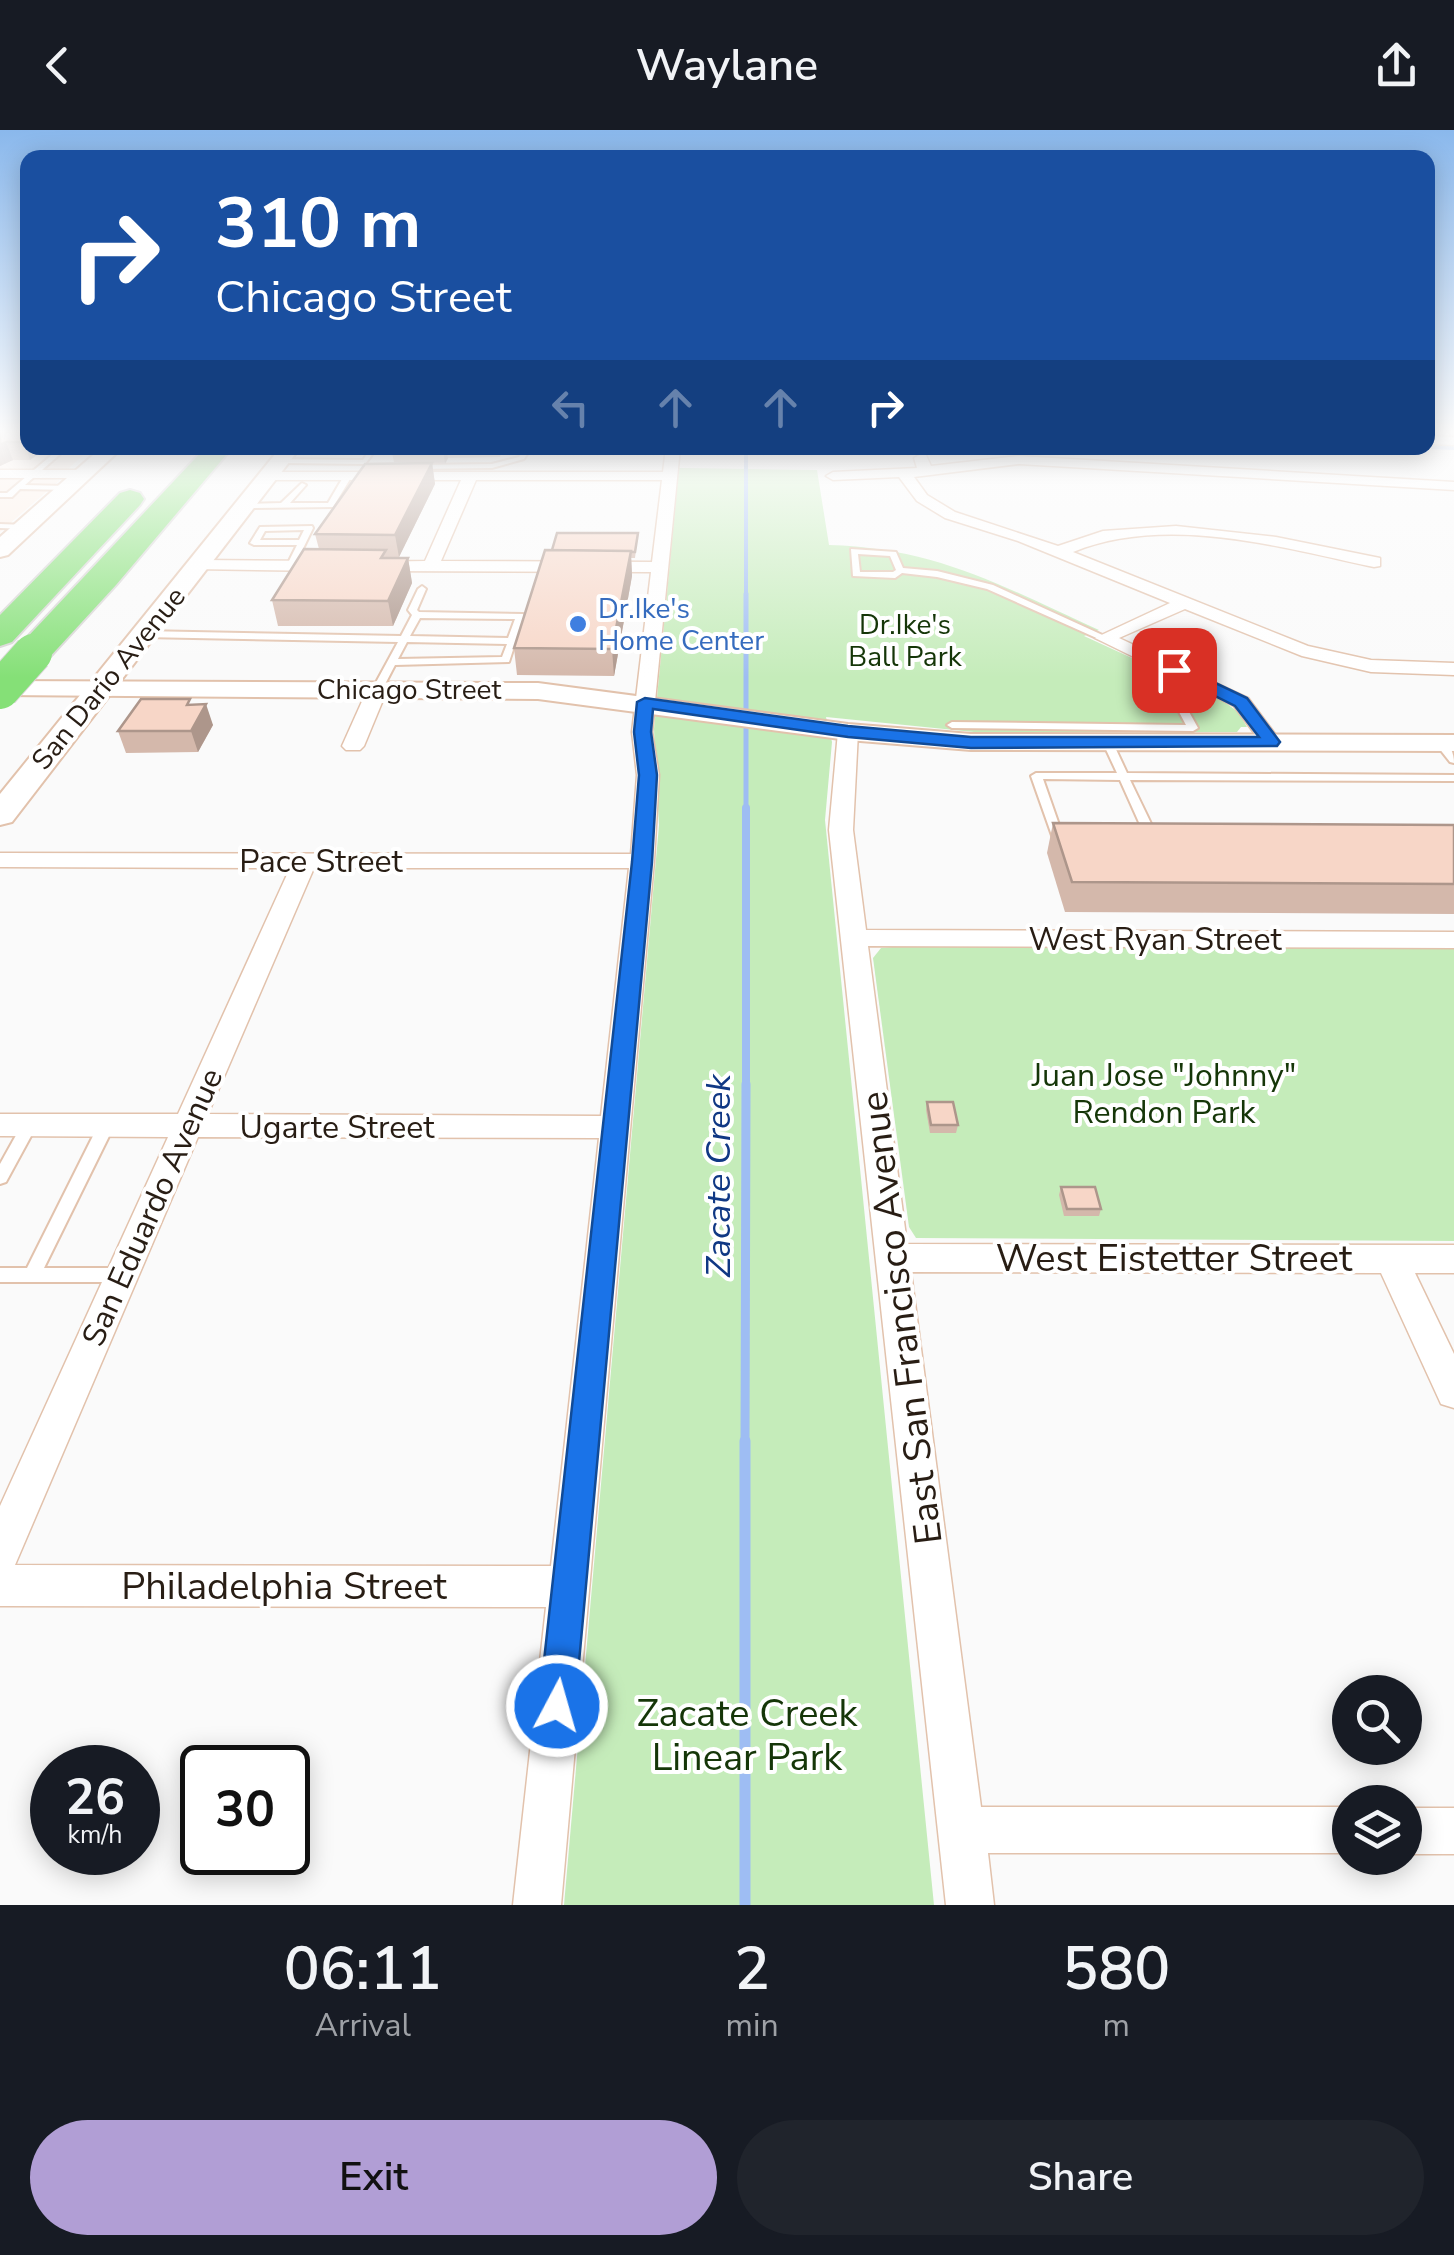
<!DOCTYPE html>
<html lang="en">
<head>
<meta charset="utf-8">
<style>
	body { margin:0; font-family:"Nunito Sans",sans-serif; background:#20242c; color:#f1f3f6; height:100vh; display:flex; flex-direction:column; font-size:38px; white-space:nowrap }
	* { box-sizing:border-box; margin:0 }
	p { font-size:32px; color:#9ea1a6 }
	.icon { flex:none; width:55px; height:55px; fill:none; stroke:currentColor; stroke-width:2; stroke-linecap:round; stroke-linejoin:round }
	.map { position:relative; height:1775px; overflow:hidden }
	.side { display:flex; flex-direction:column; background:#171b24; flex:1 }
	.side>* { flex:none }
	.top-card { position:absolute; left:20px; top:20px; width:1415px; height:305px; border-radius:20px; box-shadow:0 5px 25px #0003; background:#1a4fa0; color:#fff; overflow:hidden }
	.controls { position:absolute; left:1332px; top:1545px; display:grid; gap:20px }
	.controls a { display:grid; place-items:center; width:90px; height:90px; border-radius:50%; background:#171b24; box-shadow:0 5px 25px #0003; font-size:50px }
	.speed { position:absolute; left:30px; top:1615px; display:flex; gap:20px; font-size:50px; font-weight:700; text-align:center }
	.speed>* { display:grid; place-content:center; width:130px; height:130px; border-radius:50%; background:#171b24; box-shadow:0 5px 25px #0003; line-height:1 }
	.speed small { font-size:25px; font-weight:400 }
	.speed .limit { border:5px solid #111; border-radius:15px; background:#fff; color:#111 }
	.pin { position:absolute; display:grid; place-items:center; width:85px; height:85px; color:#fff; margin:-42px; border-radius:20px; box-shadow:0 5px 15px #0006 }
	.me { position:absolute; width:110px; margin:-55px; rotate:6deg; stroke-linejoin:round; filter:drop-shadow(0 0 8px #0008) }
	.turn { display:flex; align-items:center; gap:35px; height:210px; padding:0 30px; font-size:45px }
	.turn .icon { width:130px; height:130px; stroke-width:2.5 }
	.turn b { display:block; font-size:70px; line-height:85px }
	.lanes { display:flex; align-items:center; height:95px; padding:0 30px; background:#0003; justify-content:center; gap:50px; direction:ltr }
	.lanes .off { opacity:.35 }
	.eta { display:flex; justify-content:space-evenly; align-items:center; height:170px; text-align:center }
	.eta b { font-size:60px; font-weight:600; line-height:70px }
	.action { display:flex; gap:20px; margin-top:auto; padding:20px 30px }
	.action a { flex:1; height:115px; border-radius:60px; background:#b19ed5; color:#111; font-size:40px; font-weight:600; line-height:115px; text-align:center }
	.action a+a { background:#20242c; color:#f1f3f6 }
	header { display:flex; justify-content:space-between; align-items:center; height:130px; padding:0 30px; background:#171b24; font-size:45px; font-weight:600 }
	.map>svg:first-child { display:block }
	.built { fill:#fdede2 }
	.green { fill:#c5ecba }
	.lines { fill:none; stroke-linecap:round; stroke-linejoin:round }
	.stream-far4 { stroke:#9ebdf3; stroke-width:4 }
	.stream-far3 { stroke:#9ebdf3; stroke-width:5 }
	.stream-far2 { stroke:#9ebdf3; stroke-width:8 }
	.stream-far1 { stroke:#9ebdf3; stroke-width:9 }
	.stream { stroke:#9ebdf3; stroke-width:11 }
	.service-casing { stroke:#e2c2ac; stroke-width:4 }
	.minor-casing { stroke:#e2c2ac; stroke-width:3 }
	.tertiary-casing { stroke:#e2c2ac; stroke-width:4 }
	.secondary-casing { stroke:#e2c2ac; stroke-width:4 }
	.motorway-casing { stroke:#d8d6d5; stroke-width:4 }
	.service { fill:#fff; fill-rule:evenodd }
	.minor { fill:#fff; fill-rule:evenodd }
	.tertiary { fill:#fff; fill-rule:evenodd }
	.secondary { fill:#fff; fill-rule:evenodd }
	.motorway { fill:#85e077; fill-rule:evenodd }
	.motorway-bridge-casing { stroke:#d8d6d5; stroke-width:40; stroke-linecap:butt }
	.motorway-bridge { stroke:#85e077; stroke-width:38 }
	.wall { fill:#d4b8ab }
	.shaded-wall { fill:#ad968b }
	.building { fill:#f7d6c7; stroke:#ad968b; stroke-width:2.5 }
	.route { fill:#1a73e8; stroke:#114b97; stroke-width:2.5 }
	.shop-dot { fill:#3f7fe0; stroke:#fff; stroke-width:4 }
	.labels { text-anchor:middle; stroke-width:8; stroke-linejoin:round; paint-order:stroke }
	.far-shop-label { font-size:28px; fill:#366cbe; stroke:#fff; text-anchor:start }
	.far-park-label { font-size:28px; fill:#153608; stroke:#fff }
	.far-street-label { font-size:28px; fill:#281d14; stroke:#fff }
	.street-label { font-size:32px; fill:#281d14; stroke:#fff }
	.park-label { font-size:32px; fill:#153608; stroke:#fff }
	.water-label { font-size:35px; font-style:italic; fill:#103884; stroke:#fff }
	.near-street-label { font-size:38px; fill:#281d14; stroke:#fff }
	.near-park-label { font-size:38px; fill:#153608; stroke:#fff }
</style>
</head>
<body>
<header><svg class="icon" aria-label="back" viewBox="0 0 24 24"><path d="M15 5l-7 7 7 7"/></svg>Waylane<svg class="icon" aria-label="share" viewBox="0 0 24 24"><path d="M12 15V3M7 8l5-5 5 5M5 13v7h14v-7"/></svg></header>
<div class="map">
<svg width="1454" height="1775" viewBox="0 0 1454 1775">
	<rect width="100%" height="100%" fill="#fafafa"/>
	<!-- built -->
	<g class="built">
		<polygon points="0,300 28,318 91,318 68,339 0,340"/>
		<polygon points="0,348 46,349 60,350 0,402"/>
	</g>
	<!-- green -->
	<g class="green">
		<path d="M 679,338 L 817,340 L 829,415 C 937,418 1004,457 1099,500 L 1084,506 L 1219,568 L 1238,582 L 1247,597 L 1241,597 L 1237,602 L 974,602 L 826,587 L 832,612 L 825,690 L 934,1775 L 564,1775 L 659,695 L 654,599 Z"/>
		<polygon points="904,816 1454,816 1454,1111 916,1108 909,1097 873,828 881,818"/>
	</g>
	<g class="lines">
		<!-- stream-far4 -->
		<g class="stream-far4">
			<polyline points="1428,317 1454,318"/>
			<polyline points="746,466 746,318"/>
		</g>
		<!-- stream-far3 -->
		<polyline class="stream-far3" points="746,680 746,464"/>
		<!-- stream-far2 -->
		<polyline class="stream-far2" points="746,956 746,678"/>
		<!-- stream-far1 -->
		<polyline class="stream-far1" points="745,1314 746,954"/>
		<!-- stream -->
		<polyline class="stream" points="745,1775 745,1311"/>
		<!-- service casing -->
		<g class="service-casing">
			<g id="service">
				<polygon points="60,318 67,318 25,355 67,356 71,358 70,360 20,359 12,367 0,367 0,363 7,363"/>
				<polygon points="371,318 377,318 365,334 280,333 276,331 280,329 363,330"/>
				<polygon points="525,318 531,318 524,329 492,338 415,339 411,337 415,335 492,334 519,327"/>
				<polygon points="345,344 352,346 333,377 245,378 241,376 245,374 281,373 302,353 306,355 290,373 328,373"/>
				<polygon points="0,394 26,395 30,397 26,399 0,398"/>
				<path d="M 312,396 L 313,398 L 294,437 L 287,435 L 297,415 L 254,415 L 250,413 L 260,397 ZM 304,400 L 299,410 L 260,410 L 265,401 Z"/>
				<path d="M 851,419 L 896,422 L 903,438 L 937,441 L 993,455 L 1109,508 L 1101,510 L 987,459 L 937,447 L 902,443 L 895,448 L 853,446 ZM 858,424 L 890,426 L 896,440 L 893,442 L 860,442 Z"/>
				<path d="M 422,456 L 426,459 L 417,480 L 419,482 L 523,484 L 524,486 L 509,532 L 395,535 L 383,558 L 378,561 L 373,558 L 398,512 L 143,507 L 138,504 L 143,501 L 401,506 L 412,485 L 408,480 L 418,459 ZM 420,488 L 515,489 L 508,508 L 410,506 ZM 407,512 L 507,514 L 502,527 L 398,529 Z"/>
				<polygon points="1208,552 1211,553 1211,557 1177,560 1198,598 1193,601 952,598 947,595 952,592 1186,595 1166,558 1171,555"/>
				<polygon points="1108,610 1113,613 1127,643 1454,645 1454,651 1130,650 1158,708 1152,711 1146,708 1120,650 1043,649 1065,712 1063,714 1055,714 1031,646 1036,643 1117,643 1103,613"/>
				<path d="M 1440,610 C 1450,613 1454,623 1454,633 L 1450,632 L 1435,613 Z"/>
				<polygon points="29,989 34,991 37,995 6,1052 0,1054 0,1034 24,991"/>
				<polygon points="106,990 111,992 114,996 44,1138 122,1138 128,1140 130,1145 128,1150 122,1152 0,1152 0,1138 27,1138 98,996 101,992"/>
			</g>
		</g>
		<!-- minor casing -->
		<g class="minor-casing">
			<g id="minor">
				<polygon points="1428,306 1454,307 1454,315 1428,314"/>
				<path d="M 666,318 L 680,318 L 652,602 L 659,645 L 654,731 L 561,1775 L 513,1775 L 546,1477 L 0,1476 L 0,1376 L 168,1007 L 0,1006 L 0,984 L 178,984 L 290,738 L 0,737 L 0,723 L 631,724 L 637,645 L 632,602 L 651,442 L 371,441 L 365,440 L 365,432 L 425,431 L 461,350 L 268,350 L 261,346 L 268,342 L 663,342 ZM 476,350 L 662,350 L 652,432 L 441,431 ZM 314,738 L 629,738 L 601,986 L 208,984 ZM 198,1007 L 599,1008 L 551,1436 L 15,1435 Z"/>
				<path d="M 921,324 L 926,325 L 931,336 L 1019,326 L 1454,352 L 1454,360 L 1019,334 L 914,347 L 927,365 L 955,382 L 1058,416 L 1103,401 L 1176,396 L 1276,407 L 1380,428 L 1380,436 L 1374,437 C 1280,417 1166,384 1073,422 L 1308,516 L 1371,530 L 1454,533 L 1454,545 L 1371,542 L 1302,526 L 1185,479 L 1119,508 L 1248,568 L 1281,612 L 1278,616 L 1264,616 L 1234,576 L 1095,508 L 1170,473 L 1018,411 L 945,388 L 917,371 L 899,347 L 833,350 L 826,346 L 833,342 L 917,338 L 914,328 Z"/>
				<polygon points="0,340 82,340 89,344 82,348 0,348"/>
				<polygon points="199,430 328,431 336,436 328,441 193,439 191,435"/>
				<polygon points="378,552 388,558 364,616 360,620 346,620 342,616 368,558"/>
				<polygon points="848,596 858,602 853,700 866,800 1454,802 1454,818 868,816 907,1114 1454,1115 1454,1143 1415,1143 1454,1224 1454,1278 1441,1274 1381,1143 911,1142 981,1677 1350,1677 1350,1723 988,1723 994,1775 946,1775 829,700 838,602"/>
				<rect x="1405" y="1678" width="49" height="46"/>
			</g>
		</g>
		<!-- tertiary casing -->
		<g class="tertiary-casing">
			<polygon id="tertiary" points="0,551 538,553 848,594 971,604 1454,605 1454,621 971,620 848,610 538,569 0,565"/>
		</g>
		<!-- secondary casing -->
		<g class="secondary-casing">
			<g id="secondary">
				<polygon points="101,318 122,318 8,425 0,427 0,407"/>
				<polygon points="280,318 300,318 12,692 0,695 0,664"/>
			</g>
		</g>
		<!-- motorway casing -->
		<g class="motorway-casing">
			<g id="motorway">
				<polygon points="205,318 232,318 116,455 46,531 33,534 20,531 15,523 20,515"/>
				<polygon points="130,360 140,363 144,369 140,375 12,512 0,516 0,485 120,363"/>
			</g>
		</g>
		<!-- service -->
		<use href="#service" class="service"/>
		<!-- minor -->
		<use href="#minor" class="minor"/>
		<!-- tertiary -->
		<use href="#tertiary" class="tertiary"/>
		<!-- secondary -->
		<use href="#secondary" class="secondary"/>
		<!-- motorway -->
		<use href="#motorway" class="motorway"/>
		<!-- motorway-bridge casing -->
		<g class="motorway-bridge-casing">
			<polyline id="motorway-bridge" points="0,560 33,523"/>
		</g>
		<!-- motorway-bridge -->
		<use href="#motorway-bridge" class="motorway-bridge"/>
	</g>
	<!-- wall -->
	<g class="wall">
		<polygon points="0,300 28,300 28,318 46,318 30,330 13,330 0,336"/>
		<polygon points="391,318 503,318 500,327 448,328 445,334 432,333 435,354 399,427 387,427 408,428 412,453 393,496 278,496 272,470 319,419 315,404 422,333 394,332"/>
		<polygon points="638,403 635,428 631,428 632,446 614,546 517,545 514,518 552,420"/>
		<polygon points="192,574 213,595 198,622 126,623 118,601"/>
		<polygon points="1053,693 1454,695 1454,784 1065,782 1047,723"/>
		<polygon points="927,972 958,995 956,1003 930,1003 926,980"/>
		<polygon points="1061,1057 1101,1079 1099,1086 1064,1086 1059,1065"/>
	</g>
	<!-- shaded-wall -->
	<g class="shaded-wall">
		<polygon points="28,310 28,318 46,318 30,330 24,312"/>
		<polygon points="6,312 13,330 0,336 0,315"/>
		<polygon points="443,318 446,318 448,328 445,334"/>
		<polygon points="432,333 435,354 399,427 395,405"/>
		<polygon points="631,421 632,446 614,546 612,519"/>
		<polygon points="408,428 412,453 393,496 388,471"/>
		<polygon points="206,574 213,595 198,622 191,601"/>
	</g>
	<!-- building -->
	<g class="building">
		<polygon points="0,300 28,300 28,310 24,312 6,312 0,315"/>
		<polygon points="432,333 395,405 315,404 365,334"/>
		<polygon points="557,403 638,403 635,422 552,420"/>
		<polygon points="304,419 386,420 381,428 408,428 388,471 272,470"/>
		<polygon points="545,420 631,421 612,519 514,518"/>
		<polygon points="141,569 190,569 187,575 206,574 191,601 118,601"/>
		<polygon points="1053,693 1454,695 1454,754 1072,752"/>
		<polygon points="927,972 953,972 958,995 931,995"/>
		<polygon points="1061,1057 1095,1057 1101,1079 1067,1079"/>
	</g>
	<!-- sky -->
	<linearGradient id="sky" x2="0" y2="1"><stop stop-color="#8ab8ec"/><stop offset="0.55" stop-color="#fdfdfd"/><stop offset="1" stop-color="#fdfdfd" stop-opacity="0"/></linearGradient>
	<rect width="1454" height="548" fill="url(#sky)"/>
	<!-- route -->
	<polygon class="route" points="1169,536 1180,536 1247,568 1280,612 1277,616 971,618 848,607 653,579 651,602 657,645 652,732 575,1576 570,1589 557,1594 544,1589 539,1576 632,732 639,645 634,602 637,572 645,568 848,596 971,607 1259,607 1235,576 1169,543"/>
	<!-- markers -->
	<circle class="shop-dot" cx="578" cy="494" r="10"/>
	<g class="labels">
		<!-- far-shop labels -->
		<g class="far-shop-label">
			<text x="598" y="488">Dr.Ike's<tspan x="598" dy="32">Home Center</tspan></text>
		</g>
		<!-- far-park labels -->
		<g class="far-park-label">
			<text x="905" y="504">Dr.Ike's<tspan x="905" dy="32">Ball Park</tspan></text>
		</g>
		<!-- far-street labels -->
		<g class="far-street-label">
			<text transform="translate(108 548) rotate(-51)" y="10">San Dario Avenue</text>
			<text x="409" y="569">Chicago Street</text>
		</g>
		<!-- street labels -->
		<g class="street-label">
			<text x="321" y="742">Pace Street</text>
			<text x="1155" y="820">West Ryan Street</text>
			<text x="337" y="1008">Ugarte Street</text>
			<text transform="translate(152 1077) rotate(-66)" y="11">San Eduardo Avenue</text>
		</g>
		<!-- park labels -->
		<g class="park-label">
			<text x="1164" y="956">Juan Jose "Johnny"<tspan x="1164" dy="37">Rendon Park</tspan></text>
		</g>
		<!-- water labels -->
		<g class="water-label">
			<text transform="translate(718 1046) rotate(-90)" y="12">Zacate Creek</text>
		</g>
		<!-- near-street labels -->
		<g class="near-street-label">
			<text x="1174" y="1141">West Eistetter Street</text>
			<text transform="translate(901 1188) rotate(-97)" y="13">East San Francisco Avenue</text>
			<text x="284" y="1469">Philadelphia Street</text>
		</g>
		<!-- near-park labels -->
		<g class="near-park-label">
			<text x="747" y="1596">Zacate Creek<tspan x="747" dy="44">Linear Park</tspan></text>
		</g>
	</g>
</svg>
<div class="controls">
<a><svg class="icon" aria-label="search" viewBox="0 0 24 24"><circle cx="10" cy="10" r="6"/><path d="M15 15l6 6"/></svg></a>
<a><svg class="icon" aria-label="layers" viewBox="0 0 24 24"><path d="M12 4l9 5-9 5-9-5zM3 14l9 5 9-5"/></svg></a>
</div>
<div class="speed"><div>26<small>km/h</small></div><div class="limit">30</div></div>
<div class="pin" style="left:1174px;top:540px;background:#d93025"><svg class="icon" aria-label="arrive" viewBox="0 0 24 24"><path d="M6 21V4h12l-3 4 3 4H6"/></svg></div>
<svg class="me" style="left:557px;top:1576px" viewBox="-20 -20 40 40"><circle r="17" fill="#1a73e8" stroke="#fff" stroke-width="3"/><path d="M0-11L8 9 0 5-8 9z" fill="#fff"/></svg>
<div class="top-card">
<div class="turn"><svg class="icon" aria-label="right" viewBox="0 0 24 24"><path d="M7 20v-9h11M14 6l5 5-5 5"/></svg><div><b>310 m</b>Chicago Street</div></div>
<div class="lanes"><svg class="icon off" aria-label="left" viewBox="0 0 24 24"><path d="M17 20v-9H6M10 6l-5 5 5 5"/></svg><svg class="icon off" aria-label="ahead" viewBox="0 0 24 24"><path d="M12 20V5M6 11l6-6 6 6"/></svg><svg class="icon off" aria-label="ahead" viewBox="0 0 24 24"><path d="M12 20V5M6 11l6-6 6 6"/></svg><svg class="icon" aria-label="right" viewBox="0 0 24 24"><path d="M7 20v-9h11M14 6l5 5-5 5"/></svg></div>
</div>
</div>
<section class="side">
<div class="eta">
<div><b>06:11</b><p>Arrival</p></div>
<div><b>2</b><p>min</p></div>
<div><b>580</b><p>m</p></div>
</div>
<div class="action"><a>Exit</a><a>Share</a></div>
</section>
</body>
</html>
